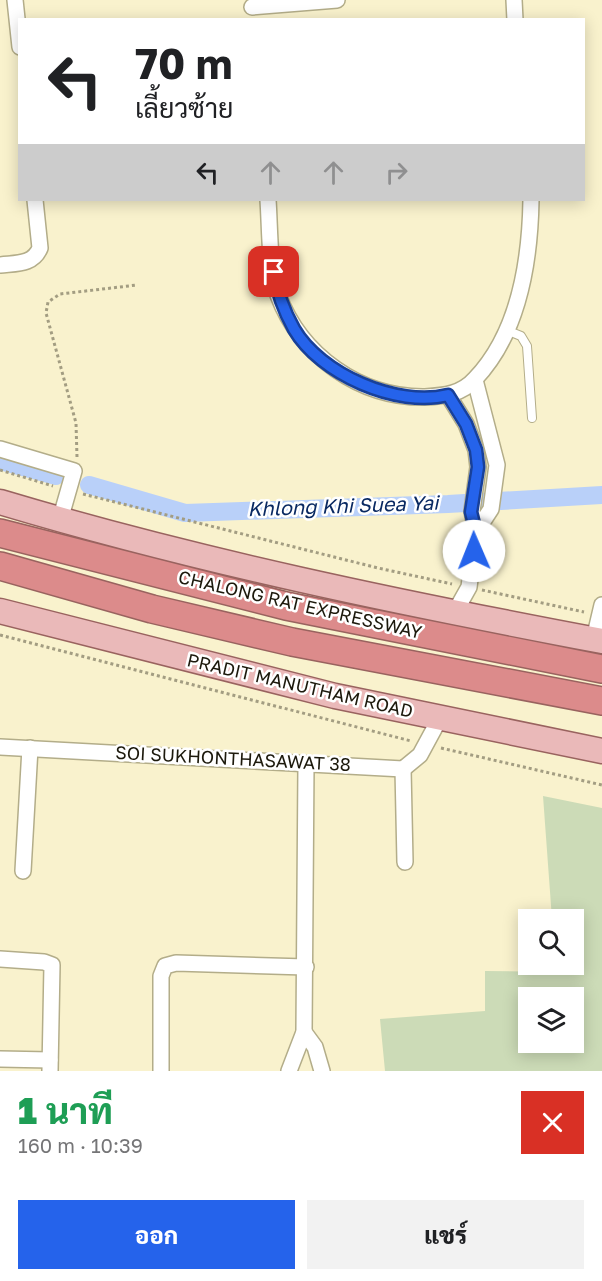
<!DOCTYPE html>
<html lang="th">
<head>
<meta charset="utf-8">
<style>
	body { margin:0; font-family:"Golos Text",Sarabun,sans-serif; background:#f2f2f2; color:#202124; height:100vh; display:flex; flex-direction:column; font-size:22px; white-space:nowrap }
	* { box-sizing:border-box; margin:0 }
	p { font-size:20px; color:#757577 }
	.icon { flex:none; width:33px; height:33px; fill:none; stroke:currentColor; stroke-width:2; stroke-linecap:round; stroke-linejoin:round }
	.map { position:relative; height:1071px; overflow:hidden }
	.sheet { display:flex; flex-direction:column; background:#fff; flex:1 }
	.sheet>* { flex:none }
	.top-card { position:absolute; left:18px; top:18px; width:567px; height:183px; border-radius:0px; box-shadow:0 3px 15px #0003; background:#fff; color:#202124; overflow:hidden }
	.tools { position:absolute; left:518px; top:909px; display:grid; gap:12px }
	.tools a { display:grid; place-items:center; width:66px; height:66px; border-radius:0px; background:#fff; box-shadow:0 3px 15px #0003; font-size:30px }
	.pin { position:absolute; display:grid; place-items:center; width:51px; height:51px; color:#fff; margin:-26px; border-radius:12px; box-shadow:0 3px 9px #0006 }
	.me { position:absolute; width:66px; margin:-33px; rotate:359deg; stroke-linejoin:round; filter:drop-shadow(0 0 4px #0008) }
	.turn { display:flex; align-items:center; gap:21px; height:126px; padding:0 18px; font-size:27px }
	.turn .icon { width:78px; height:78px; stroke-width:2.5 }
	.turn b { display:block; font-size:42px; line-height:51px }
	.lanes { display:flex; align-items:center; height:57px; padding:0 18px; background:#0003; justify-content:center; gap:30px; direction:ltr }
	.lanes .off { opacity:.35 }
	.round { display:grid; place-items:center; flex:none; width:63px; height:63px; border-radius:0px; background:#f2f2f2 }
	.head { display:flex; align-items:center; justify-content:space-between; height:102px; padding:0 18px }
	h1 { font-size:36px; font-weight:800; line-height:45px; color:#1e9e55 }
	.cta { display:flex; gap:12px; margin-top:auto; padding:12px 18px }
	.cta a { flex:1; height:69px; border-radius:0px; background:#2563eb; color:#fff; font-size:24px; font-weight:800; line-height:69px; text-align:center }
	.cta a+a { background:#f2f2f2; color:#202124 }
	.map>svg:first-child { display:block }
	.green { fill:#ccdbb7; fill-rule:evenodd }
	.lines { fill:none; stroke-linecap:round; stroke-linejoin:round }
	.canal { stroke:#b9d0f9; stroke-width:18 }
	.lane-casing { stroke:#b3ad89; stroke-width:10 }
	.street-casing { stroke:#b3ad89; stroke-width:18 }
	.primary-casing { stroke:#99635f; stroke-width:27 }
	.highway-casing { stroke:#99635f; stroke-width:30 }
	.path { stroke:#a39d82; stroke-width:3; stroke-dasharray:3 3; stroke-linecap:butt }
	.lane { stroke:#fff; stroke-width:8 }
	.street { stroke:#fff; stroke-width:15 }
	.primary { stroke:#eab9b9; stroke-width:24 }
	.highway { stroke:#dc8b8b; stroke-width:27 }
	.route-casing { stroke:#184099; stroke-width:15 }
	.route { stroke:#2563eb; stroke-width:10 }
	.labels { text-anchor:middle; stroke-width:5; stroke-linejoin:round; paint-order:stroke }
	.street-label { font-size:18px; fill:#1c190c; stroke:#fff }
	.water-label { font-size:20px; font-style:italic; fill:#092962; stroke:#fff }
</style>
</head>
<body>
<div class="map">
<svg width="602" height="1071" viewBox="0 0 602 1071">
	<rect width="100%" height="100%" fill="#f9f2cd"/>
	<!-- green -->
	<path class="green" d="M 543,796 L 602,808 L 602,1071 L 385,1071 L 380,1019 L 485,1011 L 485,971 L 555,972 L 555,965 L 573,964 L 573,920 L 552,919 ZM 528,998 L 573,998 L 573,1042 L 528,1042 Z"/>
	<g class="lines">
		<!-- canal -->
		<g class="canal">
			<polyline points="0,461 56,476"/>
			<polyline points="89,485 185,513 448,504 602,495"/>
		</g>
		<!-- lane casing -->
		<g class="lane-casing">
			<polyline id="lane" points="506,330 521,336 527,346 532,418"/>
		</g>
		<!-- street casing -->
		<g class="street-casing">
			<g id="street">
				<polyline points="15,0 20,47"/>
				<polyline points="514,0 515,20"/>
				<polyline points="252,7 337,0"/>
				<path d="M 268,200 C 270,228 269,269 278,295 C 301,356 360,398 425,397 C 444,396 462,394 475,379 C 519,333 530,260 531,200"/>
				<path d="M 0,265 C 16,263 33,265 40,248 L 35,200"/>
				<polyline points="475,380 497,465 491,509 476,532"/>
				<polyline points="448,395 466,424 476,450 478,467 472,511 476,532 469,587 455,612"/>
				<polyline points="0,449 74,471 60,520"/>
				<polyline points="594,639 602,605"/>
				<polyline points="0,747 403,769 420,755 440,718"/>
				<polyline points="403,769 405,862"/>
				<polyline points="23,871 30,748"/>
				<polyline points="0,959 44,962 52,965 50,1071"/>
				<polyline points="304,1032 315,1047 322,1071"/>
				<polyline points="0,1059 50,1060"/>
				<polyline points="161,1071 161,976 165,966 176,963 306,967"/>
				<polyline points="289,1071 304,1032 306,764"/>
			</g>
		</g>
		<!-- primary casing -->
		<g class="primary-casing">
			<g id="primary">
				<path d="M 0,502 C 197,561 400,603 602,641"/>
				<polyline points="0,611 335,696 602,751"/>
			</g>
		</g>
		<!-- highway casing -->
		<g class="highway-casing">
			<g id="highway">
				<polyline points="0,533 286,606 602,669"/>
				<polyline points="0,566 152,609 292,642 602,701"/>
			</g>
		</g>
		<!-- path -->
		<g class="path">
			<polyline points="77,457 76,423 46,313 48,302 60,294 137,285"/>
			<polyline points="0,470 53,486"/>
			<polyline points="83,494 378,568 452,584"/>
			<polyline points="482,590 584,612"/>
			<polyline points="0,635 411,741"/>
			<polyline points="441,748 602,785"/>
		</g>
		<!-- lane -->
		<use href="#lane" class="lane"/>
		<!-- street -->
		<use href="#street" class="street"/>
		<!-- primary -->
		<use href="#primary" class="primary"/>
		<!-- highway -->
		<use href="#highway" class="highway"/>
	</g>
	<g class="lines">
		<!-- route casing -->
		<g class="route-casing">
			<path id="route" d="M 274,272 C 277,293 284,311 294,329 C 320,374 397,408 448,395 L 466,424 L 476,450 L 478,467 L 471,512 L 476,532 L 474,551"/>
		</g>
		<!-- route -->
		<use href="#route" class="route"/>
	</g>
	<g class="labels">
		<!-- street labels -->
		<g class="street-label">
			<text transform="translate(300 605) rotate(13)" y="6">CHALONG RAT EXPRESSWAY</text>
			<text transform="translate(300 686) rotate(13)" y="6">PRADIT MANUTHAM ROAD</text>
			<text transform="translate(233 759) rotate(3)" y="6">SOI SUKHONTHASAWAT 38</text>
		</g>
		<!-- water labels -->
		<g class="water-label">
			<text transform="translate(343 506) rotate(-2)" y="7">Khlong Khi Suea Yai</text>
		</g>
	</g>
</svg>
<div class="tools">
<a><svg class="icon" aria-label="search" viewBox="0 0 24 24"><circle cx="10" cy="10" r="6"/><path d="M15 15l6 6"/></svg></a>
<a><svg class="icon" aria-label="layers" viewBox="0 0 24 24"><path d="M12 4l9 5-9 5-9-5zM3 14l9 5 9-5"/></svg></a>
</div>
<div class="pin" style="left:274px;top:272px;background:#d93025"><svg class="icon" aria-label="arrive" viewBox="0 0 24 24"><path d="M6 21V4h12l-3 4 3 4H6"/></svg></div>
<svg class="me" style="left:474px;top:551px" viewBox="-20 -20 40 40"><circle r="19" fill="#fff"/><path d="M0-13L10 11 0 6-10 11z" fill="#2563eb"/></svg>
<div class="top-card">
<div class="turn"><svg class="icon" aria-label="left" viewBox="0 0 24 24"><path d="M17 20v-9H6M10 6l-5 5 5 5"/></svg><div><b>70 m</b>เลี้ยวซ้าย</div></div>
<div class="lanes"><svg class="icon" aria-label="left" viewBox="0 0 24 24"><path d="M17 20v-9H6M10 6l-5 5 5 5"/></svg><svg class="icon off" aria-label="ahead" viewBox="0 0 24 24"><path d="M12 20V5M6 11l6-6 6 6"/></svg><svg class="icon off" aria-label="ahead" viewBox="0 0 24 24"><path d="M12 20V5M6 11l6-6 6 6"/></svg><svg class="icon off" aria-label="right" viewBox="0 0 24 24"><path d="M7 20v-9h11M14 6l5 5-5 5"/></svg></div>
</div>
</div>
<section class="sheet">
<div class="head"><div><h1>1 นาที</h1><p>160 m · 10:39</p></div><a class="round" style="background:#d93025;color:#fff"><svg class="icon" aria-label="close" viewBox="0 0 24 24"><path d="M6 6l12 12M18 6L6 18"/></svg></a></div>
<div class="cta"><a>ออก</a><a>แชร์</a></div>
</section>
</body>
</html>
